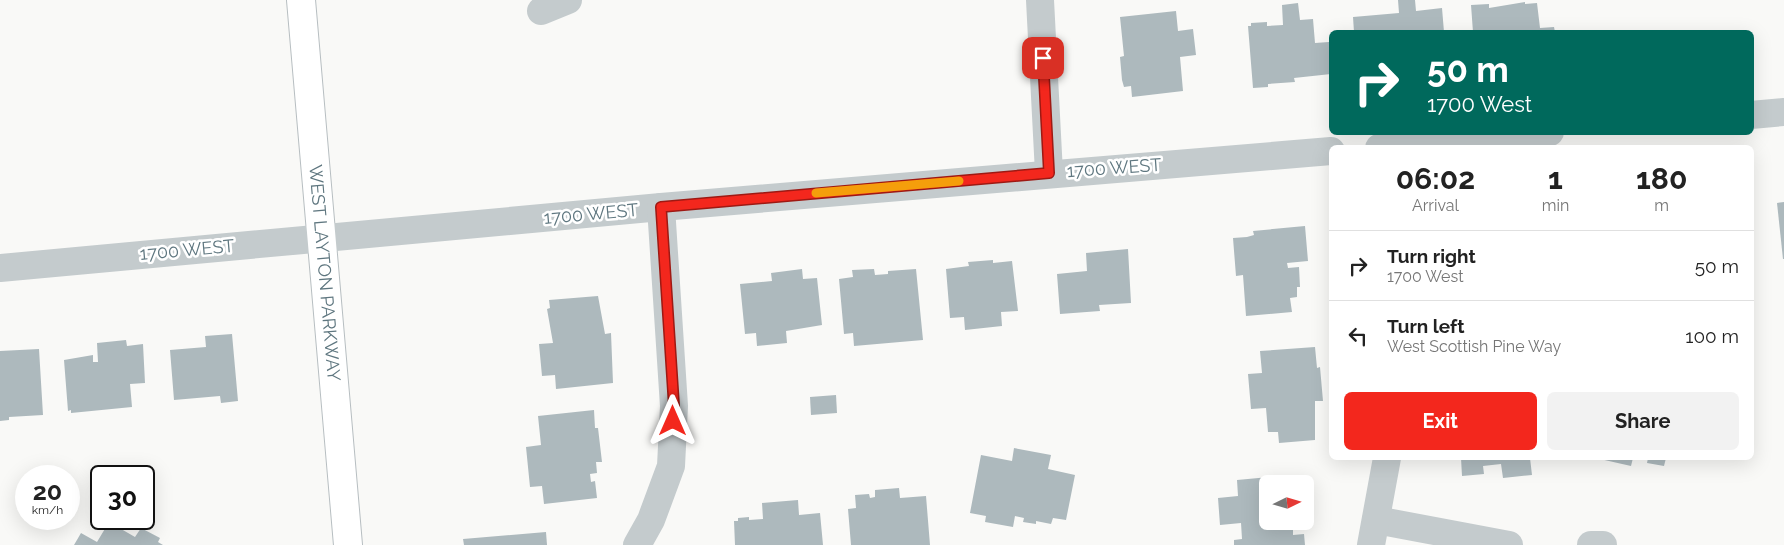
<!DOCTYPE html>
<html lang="en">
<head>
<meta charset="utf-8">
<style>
	body { margin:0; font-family:Raleway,sans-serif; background:#f2f2f2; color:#222; height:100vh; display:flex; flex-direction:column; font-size:19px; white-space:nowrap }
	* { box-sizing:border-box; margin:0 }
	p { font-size:16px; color:#767676 }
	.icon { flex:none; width:28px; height:28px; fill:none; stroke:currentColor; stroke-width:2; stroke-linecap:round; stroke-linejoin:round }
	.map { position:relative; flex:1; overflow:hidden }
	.side { position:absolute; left:1329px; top:145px; width:425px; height:315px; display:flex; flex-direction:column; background:#fff; border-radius:8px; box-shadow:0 5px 20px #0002 }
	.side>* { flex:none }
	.hud { position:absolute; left:1329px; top:30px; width:425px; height:105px; border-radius:8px; box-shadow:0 5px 20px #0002; background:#00695c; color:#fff; overflow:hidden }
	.needle { width:32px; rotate:85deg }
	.fabs { position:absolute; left:1259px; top:475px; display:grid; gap:10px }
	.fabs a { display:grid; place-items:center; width:55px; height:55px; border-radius:8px; background:#fff; box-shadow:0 5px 20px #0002; font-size:25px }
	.speed { position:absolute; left:15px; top:465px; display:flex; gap:10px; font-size:25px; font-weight:700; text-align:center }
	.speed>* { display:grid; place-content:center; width:65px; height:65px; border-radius:50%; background:#fff; box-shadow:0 5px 20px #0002; line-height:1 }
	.speed small { font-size:12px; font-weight:400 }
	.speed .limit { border:2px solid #111; border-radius:8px; background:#fff; color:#111 }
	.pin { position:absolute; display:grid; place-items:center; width:42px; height:42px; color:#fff; margin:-21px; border-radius:10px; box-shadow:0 2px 8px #0006 }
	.me { position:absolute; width:55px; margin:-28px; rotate:0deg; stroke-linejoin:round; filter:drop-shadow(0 0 4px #0008) }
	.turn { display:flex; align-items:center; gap:18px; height:105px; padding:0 15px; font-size:22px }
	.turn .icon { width:65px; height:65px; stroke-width:2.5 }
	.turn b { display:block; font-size:35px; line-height:42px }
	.eta { display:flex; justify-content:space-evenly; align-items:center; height:85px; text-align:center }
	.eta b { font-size:30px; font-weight:700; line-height:35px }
	.cta { display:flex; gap:10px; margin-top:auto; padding:10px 15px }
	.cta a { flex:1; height:58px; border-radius:8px; background:#f3271d; color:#fff; font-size:20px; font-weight:700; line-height:58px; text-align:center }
	.cta a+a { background:#f2f2f2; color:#222 }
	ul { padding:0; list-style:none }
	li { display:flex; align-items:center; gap:15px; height:70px; padding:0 15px; border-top:1px solid #e0e0e0 }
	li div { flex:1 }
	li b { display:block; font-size:19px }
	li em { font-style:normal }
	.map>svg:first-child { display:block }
	.building { fill:#adb9bd }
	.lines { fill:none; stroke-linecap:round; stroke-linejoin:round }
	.major-casing { stroke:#b7bec1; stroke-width:30 }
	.minor { stroke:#c4cbcd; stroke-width:28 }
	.major { stroke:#fff; stroke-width:28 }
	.route-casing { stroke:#9e1913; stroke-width:12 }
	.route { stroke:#f3271d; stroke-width:9 }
	.slow { stroke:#f59e0b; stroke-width:9 }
	.labels { text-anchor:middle; stroke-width:5; stroke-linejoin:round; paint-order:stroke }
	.street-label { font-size:18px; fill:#5e767f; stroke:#fff }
</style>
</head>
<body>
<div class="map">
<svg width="1784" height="545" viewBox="0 0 1784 545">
	<rect width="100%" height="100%" fill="#f9f9f7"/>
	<!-- building -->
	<g class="building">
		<polygon points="1398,0 1415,0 1416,11 1442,8 1444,32 1354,32 1353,17 1399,13"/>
		<polygon points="1525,2 1525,4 1537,3 1540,28 1554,27 1555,32 1473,32 1471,5 1489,4 1489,8"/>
		<polygon points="1298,3 1300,20 1313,19 1315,43 1329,42 1331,74 1294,78 1295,82 1268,84 1268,87 1253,88 1248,26 1251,26 1251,23 1267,22 1267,26 1283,25 1282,5"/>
		<polygon points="1176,11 1178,31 1193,29 1196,55 1180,57 1183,91 1132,97 1131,86 1124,87 1122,80 1120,57 1124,56 1120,17"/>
		<polygon points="1784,202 1784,259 1783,259 1777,203"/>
		<polygon points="1305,226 1308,261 1287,263 1288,268 1299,267 1300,287 1297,287 1297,297 1290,298 1292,312 1246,316 1243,275 1236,276 1233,238 1247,237 1254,235 1253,231"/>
		<polygon points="1128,249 1131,303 1099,305 1100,311 1060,314 1057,274 1087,271 1086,253"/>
		<polygon points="993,260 993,263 1012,261 1018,311 1001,312 1002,326 965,330 964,317 950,318 946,269 969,266 968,262"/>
		<polygon points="802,269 803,279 817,278 822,325 786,331 787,343 757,346 756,333 745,334 740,284 772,281 771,273"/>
		<polygon points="874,269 875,275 888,274 888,271 916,269 923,340 854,346 853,333 844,334 839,279 853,277 852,270"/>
		<polygon points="598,296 605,334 611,333 613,383 556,389 555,375 542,376 539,344 553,343 547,309 550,308 549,300"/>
		<polygon points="232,334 238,401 221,403 220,396 174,400 170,350 206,347 205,336"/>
		<polygon points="126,340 127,346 143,344 145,383 130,384 132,407 71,413 71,410 68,411 64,360 93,355 93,362 98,362 97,343"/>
		<polygon points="1315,347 1317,368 1320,367 1323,401 1315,401 1315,440 1279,443 1278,432 1268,432 1266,408 1251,409 1248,374 1262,373 1260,351"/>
		<polygon points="39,349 43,415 9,417 9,420 0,421 0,351"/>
		<polygon points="836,395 837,413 811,415 810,397"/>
		<polygon points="594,410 595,428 598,428 602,462 596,462 597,473 590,474 591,482 595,481 597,498 544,504 542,486 530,487 526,447 541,445 538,416"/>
		<polygon points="1014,448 1051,455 1048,469 1075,475 1066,520 1053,518 1051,524 1036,521 1036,524 1023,522 1024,518 1015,516 1013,527 985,522 986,516 970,513 981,455 1012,461"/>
		<polygon points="1461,458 1530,458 1532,475 1503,478 1501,464 1483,466 1484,474 1462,476"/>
		<polygon points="1600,458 1633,458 1631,466 1600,459"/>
		<polygon points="1648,458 1666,458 1664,466 1647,463"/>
		<polygon points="1281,476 1282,484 1268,484 1268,521 1297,521 1298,529 1293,530 1293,535 1304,534 1305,545 1234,545 1234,540 1242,539 1241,523 1220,525 1218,498 1238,496 1237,480"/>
		<polygon points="899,488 900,498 926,496 930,545 851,545 848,509 856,508 855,495 869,494 870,498 875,497 875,490"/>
		<polygon points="798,500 799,515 820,513 823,545 735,545 734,521 738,521 738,518 749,517 749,520 763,519 762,503"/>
		<polygon points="109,522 135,537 141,528 160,538 158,542 163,545 74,545 81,533 97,542"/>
		<polygon points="546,532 547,545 464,545 463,539"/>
	</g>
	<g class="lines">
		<!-- major casing -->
		<g class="major-casing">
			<g id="major">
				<path id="s1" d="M 301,0 L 348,545"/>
			</g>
		</g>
		<!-- minor -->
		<g class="minor">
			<polyline points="1040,0 1049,173"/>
			<polyline points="541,11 568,0"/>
			<polyline points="1751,115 1784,112"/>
			<polyline points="1379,148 1550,132"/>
			<polyline points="0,268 661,207 1331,151"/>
			<polyline points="1376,520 1509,545"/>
			<polyline points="637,545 651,520 671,466 674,406 661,207"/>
			<polyline points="1371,545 1387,458"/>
			<polyline points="1591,545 1603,545"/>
		</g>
		<!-- major -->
		<use href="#major" class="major"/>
	</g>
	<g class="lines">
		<!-- route casing -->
		<g class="route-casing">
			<polyline id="route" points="673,421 674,406 661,207 1049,173 1043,58"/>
		</g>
		<!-- route -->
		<use href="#route" class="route"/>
		<!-- slow -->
		<polyline class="slow" points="816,193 959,181"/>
	</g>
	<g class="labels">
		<!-- street labels -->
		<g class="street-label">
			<text transform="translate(1114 168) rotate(-4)" y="6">1700 WEST</text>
			<text transform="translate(591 214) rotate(-5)" y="6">1700 WEST</text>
			<text transform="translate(187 250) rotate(-5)" y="6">1700 WEST</text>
			<text dy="6" stroke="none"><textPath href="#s1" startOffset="274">WEST LAYTON PARKWAY</textPath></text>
		</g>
	</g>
</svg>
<div class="fabs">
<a><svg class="needle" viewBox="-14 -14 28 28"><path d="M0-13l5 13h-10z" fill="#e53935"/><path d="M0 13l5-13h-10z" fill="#767676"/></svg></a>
</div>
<div class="speed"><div>20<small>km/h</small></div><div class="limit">30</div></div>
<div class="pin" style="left:1043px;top:58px;background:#d93025"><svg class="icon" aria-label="arrive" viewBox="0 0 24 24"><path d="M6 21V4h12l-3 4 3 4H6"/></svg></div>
<svg class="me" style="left:673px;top:421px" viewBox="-20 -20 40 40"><path d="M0-17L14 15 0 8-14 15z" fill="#f3271d" stroke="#fff" stroke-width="4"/></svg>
<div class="hud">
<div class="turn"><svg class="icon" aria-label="right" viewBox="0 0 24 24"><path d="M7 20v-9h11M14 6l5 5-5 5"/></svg><div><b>50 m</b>1700 West</div></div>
</div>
<section class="side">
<div class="eta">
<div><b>06:02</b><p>Arrival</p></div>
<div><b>1</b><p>min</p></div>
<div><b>180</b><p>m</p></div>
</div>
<ul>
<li><svg class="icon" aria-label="right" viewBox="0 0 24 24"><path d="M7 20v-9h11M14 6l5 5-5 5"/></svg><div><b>Turn right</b><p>1700 West</p></div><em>50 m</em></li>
<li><svg class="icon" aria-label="left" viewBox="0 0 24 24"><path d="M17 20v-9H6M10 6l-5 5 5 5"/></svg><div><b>Turn left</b><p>West Scottish Pine Way</p></div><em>100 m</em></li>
</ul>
<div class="cta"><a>Exit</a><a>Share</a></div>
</section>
</div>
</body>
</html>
